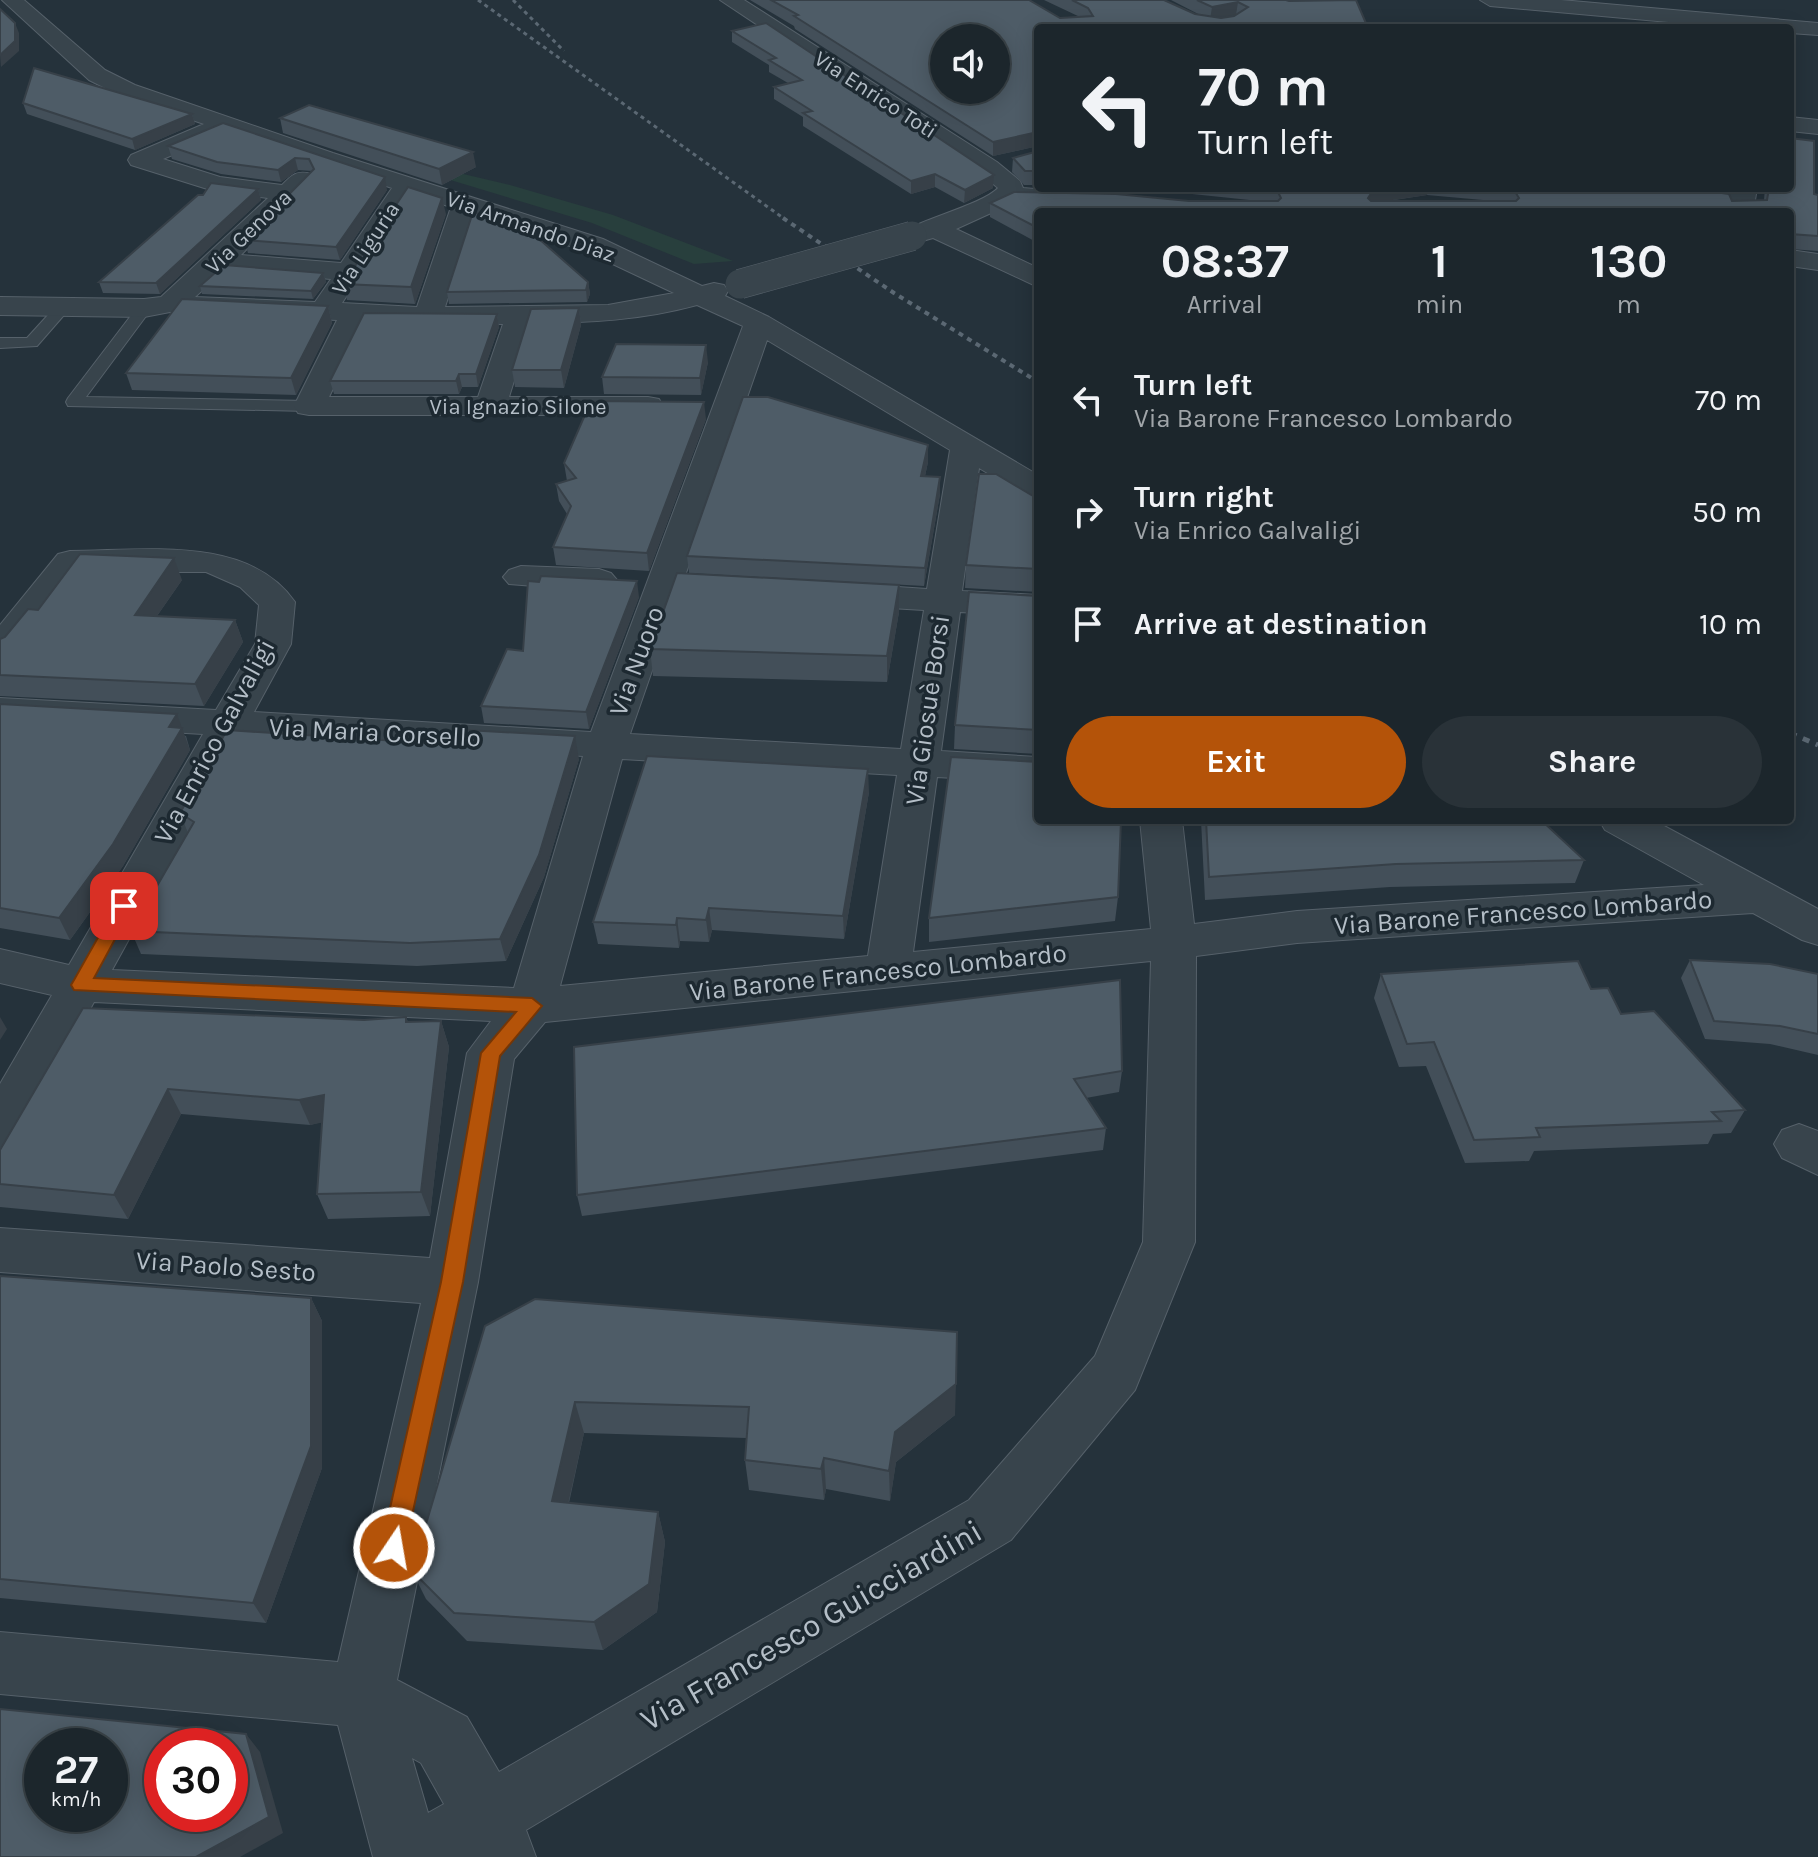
<!DOCTYPE html>
<html lang="en">
<head>
<meta charset="utf-8">
<style>
	body { margin:0; font-family:Karla,sans-serif; background:#293238; color:#f1f3f6; height:100vh; display:flex; flex-direction:column; font-size:30px; white-space:nowrap }
	* { box-sizing:border-box; margin:0 }
	p { font-size:26px; color:#a0a5a9 }
	.icon { flex:none; width:44px; height:44px; fill:none; stroke:currentColor; stroke-width:2; stroke-linecap:round; stroke-linejoin:round }
	.map { position:relative; flex:1; overflow:hidden }
	.sheet { position:absolute; left:1034px; top:208px; width:760px; height:616px; display:flex; flex-direction:column; background:#1c262c; border-radius:8px; box-shadow:0 4px 20px #0003,0 0 0 2px #3a4348 }
	.sheet>* { flex:none }
	.banner { position:absolute; left:1034px; top:24px; width:760px; height:168px; border-radius:8px; box-shadow:0 4px 20px #0003,0 0 0 2px #3a4348; background:#1c262c; color:#f1f3f6; overflow:hidden }
	.controls { position:absolute; left:930px; top:24px; display:grid; gap:16px }
	.controls a { display:grid; place-items:center; width:80px; height:80px; border-radius:50%; background:#1c262c; box-shadow:0 4px 20px #0003,0 0 0 2px #3a4348; font-size:40px }
	.speed { position:absolute; left:24px; top:1728px; display:flex; gap:16px; font-size:40px; font-weight:700; text-align:center }
	.speed>* { display:grid; place-content:center; width:104px; height:104px; border-radius:50%; background:#1c262c; box-shadow:0 4px 20px #0003,0 0 0 2px #3a4348; line-height:1 }
	.speed small { font-size:20px; font-weight:400 }
	.speed .limit { border:12px solid #d22; background:#fff; color:#111 }
	.pin { position:absolute; display:grid; place-items:center; width:68px; height:68px; color:#fff; margin:-34px; border-radius:16px; box-shadow:0 4px 12px #0006 }
	.me { position:absolute; width:88px; margin:-44px; rotate:12deg; stroke-linejoin:round; filter:drop-shadow(0 0 6px #0008) }
	.turn { display:flex; align-items:center; gap:28px; height:168px; padding:0 32px; font-size:36px }
	.turn .icon { width:104px; height:104px; stroke-width:2.5 }
	.turn b { display:block; font-size:56px; line-height:68px }
	.eta { display:flex; justify-content:space-evenly; align-items:center; height:136px; text-align:center }
	.eta b { font-size:48px; font-weight:700; line-height:56px }
	.primary-button { display:flex; gap:16px; margin-top:auto; padding:16px 32px }
	.primary-button a { flex:1; height:92px; border-radius:48px; background:#b45309; color:#fff; font-size:32px; font-weight:700; line-height:92px; text-align:center }
	.primary-button a+a { background:#293238; color:#f1f3f6 }
	ul { padding:0; list-style:none }
	li { display:flex; align-items:center; gap:24px; height:112px; padding:0 32px }
	li div { flex:1 }
	li b { display:block; font-size:30px }
	li em { font-style:normal }
	.map>svg:first-child { display:block }
	.green { fill:#283f3d }
	.lines { fill:none; stroke-linecap:round; stroke-linejoin:round }
	.service-casing { stroke:#56616a; stroke-width:2 }
	.minor-casing { stroke:#56616a; stroke-width:2 }
	.service { fill:#38444c; fill-rule:evenodd }
	.minor { fill:#38444c; fill-rule:evenodd }
	.rail-far2 { stroke:#5b6873; stroke-width:3; stroke-dasharray:4 4; stroke-linecap:butt }
	.rail-far1 { stroke:#5b6873; stroke-width:4; stroke-dasharray:5 5; stroke-linecap:butt }
	.rail { stroke:#5b6873; stroke-width:5; stroke-dasharray:7 7; stroke-linecap:butt }
	.minor-bridge-casing { stroke:#56616a; stroke-width:30; stroke-linecap:butt }
	.minor-bridge { stroke:#38444c; stroke-width:29 }
	.wall { fill:#434f59; fill-rule:evenodd }
	.shaded-wall { fill:#374048 }
	.building { fill:#4e5c67; stroke:#374048; stroke-width:2; fill-rule:evenodd }
	.route { fill:#b45309; stroke:#753606; stroke-width:2 }
	.labels { text-anchor:middle; stroke-width:7; stroke-linejoin:round; paint-order:stroke }
	.far-street-label { font-size:22px; fill:#b4bec7; stroke:#1d2931 }
	.street-label { font-size:26px; fill:#b4bec7; stroke:#1d2931 }
	.near-street-label { font-size:32px; fill:#b4bec7; stroke:#1d2931 }
</style>
</head>
<body>
<div class="map">
<svg width="1818" height="1857" viewBox="0 0 1818 1857">
	<rect width="100%" height="100%" fill="#25323b"/>
	<!-- green -->
	<polygon class="green" points="442,169 510,185 613,215 733,261 694,264 592,223 424,172"/>
	<g class="lines">
		<!-- service casing -->
		<g class="service-casing">
			<g id="service">
				<polygon points="63,302 71,307 37,346 0,348 0,338 27,338 58,304"/>
				<polygon points="144,303 152,308 86,397 309,401 317,406 309,411 68,406 66,402 68,398 139,305"/>
			</g>
		</g>
		<!-- minor casing -->
		<g class="minor-casing">
			<g id="minor">
				<path d="M 2,0 L 24,0 L 105,70 L 135,85 L 333,153 L 603,239 L 702,286 L 714,283 L 724,285 L 728,291 L 725,296 L 769,317 L 1038,475 L 1038,499 L 1026,496 L 979,468 L 962,591 L 1038,595 L 1038,617 L 960,612 L 941,751 L 1038,757 L 1038,783 L 937,777 L 913,952 L 1151,929 L 1140,820 L 1182,820 L 1194,924 L 1297,911 L 1704,885 L 1605,830 L 1599,820 L 1653,820 L 1818,909 L 1818,945 L 1802,940 L 1753,913 L 1297,943 L 1196,956 L 1195,1242 L 1135,1390 L 1011,1540 L 526,1830 L 536,1857 L 373,1857 L 338,1725 L 0,1694 L 0,1632 L 338,1662 L 421,1303 L 0,1272 L 0,1228 L 430,1258 L 467,1053 L 491,1021 L 94,1002 L 17,1142 L 0,1148 L 0,1084 L 52,995 L 0,983 L 0,949 L 69,965 L 203,734 L 0,722 L 0,698 L 216,710 L 255,644 L 259,605 L 240,587 L 206,572 L 80,572 L 13,657 L 0,660 L 0,625 L 58,554 L 70,551 C 142,551 248,534 295,602 L 291,644 L 254,712 L 591,732 L 743,326 L 697,305 C 642,320 589,323 532,323 L 509,397 L 648,397 L 659,399 L 663,406 L 659,413 L 648,415 L 309,415 L 298,413 L 294,406 L 337,320 L 170,312 L 144,317 L 0,315 L 0,297 L 144,299 L 161,297 L 268,198 L 217,192 L 131,165 L 128,160 L 131,155 L 204,124 L 119,95 L 89,80 ZM 226,132 L 392,188 L 341,263 L 241,255 L 315,179 L 311,174 C 297,170 292,175 282,185 L 220,177 L 163,159 ZM 413,195 L 451,207 L 417,307 L 342,303 ZM 475,215 L 585,251 L 674,293 L 608,305 L 445,307 ZM 225,270 L 331,279 L 315,302 L 195,297 ZM 365,322 L 503,324 L 478,397 L 329,397 ZM 767,340 L 950,450 L 927,589 L 839,583 L 826,586 L 821,594 L 826,602 L 839,605 L 924,610 L 901,749 L 630,734 ZM 241,736 L 583,756 L 514,988 L 112,970 ZM 622,759 L 897,775 L 868,956 L 560,986 ZM 1151,961 L 1143,1242 L 1095,1356 L 969,1500 L 499,1772 L 467,1717 L 397,1680 L 478,1282 L 514,1059 L 545,1022 ZM 412,1758 L 421,1763 L 444,1804 L 428,1813 Z"/>
				<path d="M 720,0 L 744,0 L 997,162 L 1020,181 L 1023,188 L 1059,191 L 1063,196 L 1059,201 L 1013,203 L 956,229 L 1038,268 L 1038,287 L 933,238 L 912,244 L 903,242 L 899,236 C 909,222 981,206 998,188 L 979,172 Z"/>
				<polygon points="1480,0 1561,0 1818,23 1818,35 1790,33 1790,28 1735,28 1490,6"/>
				<polygon points="1790,117 1818,120 1818,134 1790,131"/>
				<polygon points="1731,188 1757,188 1753,212 1727,212"/>
				<polygon points="1790,250 1818,254 1818,270 1790,266"/>
				<polygon points="521,566 599,569 611,573 617,580 611,587 599,591 509,584 503,577 509,570"/>
				<polygon points="1799,1124 1818,1131 1818,1175 1782,1158 1774,1144 1782,1130"/>
			</g>
		</g>
		<!-- service -->
		<use href="#service" class="service"/>
		<!-- minor -->
		<use href="#minor" class="minor"/>
		<!-- rail-far2 -->
		<g class="rail-far2">
			<polyline points="478,0 786,220"/>
			<polyline points="513,0 564,51"/>
		</g>
		<!-- rail-far1 -->
		<polyline class="rail-far1" points="783,218 894,293 1038,382"/>
		<!-- rail -->
		<polyline class="rail" points="1790,733 1818,745"/>
		<!-- minor-bridge casing -->
		<g class="minor-bridge-casing">
			<polyline id="minor-bridge" points="740,284 912,236"/>
		</g>
		<!-- minor-bridge -->
		<use href="#minor-bridge" class="minor-bridge"/>
	</g>
	<!-- wall -->
	<g class="wall">
		<polygon points="750,0 1029,0 1060,18 1080,17 1044,0 1164,0 1195,14 1202,16 1171,0 1356,0 1368,28 1038,28 1038,146 993,156 795,29 794,26"/>
		<polygon points="732,31 993,188 964,203 935,187 911,194 803,126 803,117 774,99 774,87 788,83 769,72 769,65 732,42"/>
		<polygon points="23,103 192,114 195,124 135,150 27,114"/>
		<polygon points="280,118 476,167 442,185 283,133"/>
		<polygon points="223,123 387,190 340,260 248,253 244,240 312,171 298,170 281,182 221,174 172,159 168,146"/>
		<polygon points="1038,151 1038,185 1024,185 1012,172 1013,158"/>
		<path d="M 1135,188 L 1686,188 L 1732,201 L 1764,200 L 1765,188 L 1790,188 L 1818,195 L 1818,251 L 1790,249 L 1790,212 L 1038,212 L 1038,243 L 990,217 L 990,203 L 1259,201 ZM 1427,195 L 1494,201 L 1388,201 Z"/>
		<polygon points="258,189 261,200 160,294 103,293 99,282 203,195"/>
		<polygon points="446,214 415,304 347,300 343,284"/>
		<polygon points="323,273 326,282 313,299 202,294 200,286"/>
		<polygon points="588,282 590,294 587,302 449,304 447,292"/>
		<polygon points="328,306 332,323 296,395 132,390 126,373"/>
		<polygon points="579,308 581,325 564,388 515,387 512,370"/>
		<polygon points="497,314 499,327 478,387 462,387 459,394 334,394 330,381"/>
		<polygon points="708,362 701,395 604,394 602,377"/>
		<polygon points="706,419 649,571 556,565 553,547 567,514 559,501 556,484 567,481 564,463"/>
		<polygon points="928,445 928,462 925,476 940,494 924,586 689,573 687,556"/>
		<polygon points="1038,499 1038,592 965,588 966,565"/>
		<polygon points="182,580 157,616 235,620 243,642 204,706 0,696 0,639 5,637 38,610"/>
		<polygon points="1038,596 1038,754 954,749 955,725"/>
		<polygon points="639,597 589,729 484,723 481,706 523,651"/>
		<polygon points="899,612 887,682 653,676 650,649"/>
		<polygon points="0,704 186,736 190,750 123,866 70,940 0,928"/>
		<polygon points="579,759 544,877 506,961 417,966 141,954 131,931 188,833 180,813"/>
		<polygon points="869,792 844,939 712,930 709,942 680,941 679,948 598,944 593,922"/>
		<polygon points="1201,820 1541,820 1584,860 1575,883 1390,887 1205,900"/>
		<polygon points="1118,897 1115,921 929,942 929,918"/>
		<polygon points="1690,960 1818,974 1818,1055 1770,1044 1705,1039 1681,978"/>
		<polygon points="1381,974 1621,1014 1745,1110 1731,1133 1713,1134 1708,1144 1534,1151 1529,1161 1465,1163 1426,1066 1399,1067 1374,998"/>
		<polygon points="83,1008 364,1020 406,1017 408,1022 441,1021 449,1047 430,1216 328,1219 317,1194 322,1122 310,1125 181,1114 128,1219 0,1207 0,1150"/>
		<polygon points="574,1047 1122,1071 1119,1092 1086,1098 1106,1128 1103,1150 582,1216 577,1195"/>
		<polygon points="0,1276 311,1298 322,1321 322,1468 266,1623 0,1598"/>
		<polygon points="485,1326 955,1415 896,1462 890,1501 826,1489 824,1500 749,1490 745,1460 746,1438 584,1433 569,1503 658,1512 665,1542 657,1612 603,1650 467,1641 426,1599 412,1571"/>
	</g>
	<!-- shaded-wall -->
	<g class="shaded-wall">
		<polygon points="1238,2 1236,15 1210,20 1212,7"/>
		<polygon points="15,23 19,33 19,51 1,67 0,55"/>
		<polygon points="192,114 195,124 135,150 132,139"/>
		<polygon points="1038,132 1038,146 993,156 993,142"/>
		<polygon points="473,152 476,167 442,185 439,169"/>
		<polygon points="295,158 298,170 281,182 278,170"/>
		<polygon points="935,174 935,187 911,194 911,181"/>
		<polygon points="994,175 993,188 964,203 965,190"/>
		<polygon points="385,177 387,190 340,260 336,247"/>
		<polygon points="1380,188 1429,188 1427,195 1372,203 1368,198 1374,189"/>
		<polygon points="258,189 261,200 160,294 156,283"/>
		<polygon points="442,198 446,214 415,304 411,287"/>
		<polygon points="323,273 326,282 313,299 311,291"/>
		<polygon points="588,282 590,294 587,302 586,290"/>
		<polygon points="328,306 332,323 296,395 291,378"/>
		<polygon points="579,308 581,325 564,388 561,370"/>
		<polygon points="497,314 499,327 478,387 476,374"/>
		<polygon points="706,345 708,362 701,395 700,378"/>
		<polygon points="459,374 462,387 459,394 456,381"/>
		<polygon points="704,402 706,419 649,571 647,553"/>
		<polygon points="928,445 928,462 921,494 921,476"/>
		<polygon points="940,477 940,494 924,586 925,568"/>
		<polygon points="174,558 182,580 143,636 135,615"/>
		<polygon points="637,581 639,597 589,729 586,712"/>
		<polygon points="899,585 899,612 887,682 887,656"/>
		<polygon points="235,620 243,642 204,706 195,684"/>
		<polygon points="177,714 190,750 123,866 70,940 59,918"/>
		<polygon points="575,736 579,759 544,877 506,961 500,939"/>
		<polygon points="868,769 869,792 844,939 843,916"/>
		<polygon points="709,908 712,930 709,942 706,920"/>
		<polygon points="677,918 680,941 679,948 676,925"/>
		<polygon points="0,1017 7,1029 0,1040"/>
		<polygon points="441,1021 449,1047 430,1216 421,1192"/>
		<polygon points="168,1089 181,1114 128,1219 114,1195"/>
		<polygon points="324,1095 334,1120 310,1125 299,1100"/>
		<polygon points="311,1298 322,1321 322,1468 266,1623 253,1603"/>
		<polygon points="956,1384 955,1415 896,1462 890,1501 889,1471 895,1432"/>
		<polygon points="575,1402 584,1433 562,1531 552,1501"/>
		<polygon points="824,1458 826,1489 824,1500 821,1469"/>
		<polygon points="658,1512 665,1542 657,1612 603,1650 594,1622"/>
		<polygon points="246,1734 260,1752 283,1833 240,1857 196,1857"/>
	</g>
	<!-- building -->
	<g class="building">
		<path d="M 771,0 L 1029,0 L 1060,18 L 1093,16 L 1088,8 L 1072,0 L 1164,0 L 1195,14 L 1221,18 L 1234,16 L 1248,7 L 1238,2 L 1212,7 L 1197,0 L 1286,0 L 1289,1 L 1356,0 L 1368,28 L 1038,28 L 1038,132 L 993,142 L 794,16 L 798,15 ZM 944,38 L 996,38 L 996,90 L 944,90 Z"/>
		<polygon points="0,9 15,23 15,41 0,55"/>
		<polygon points="766,23 994,175 965,190 935,174 911,181 803,113 812,111 774,87 802,80 769,60 776,58 732,31"/>
		<polygon points="34,68 192,114 132,139 23,103"/>
		<polygon points="309,105 473,152 439,169 280,118"/>
		<polygon points="223,123 385,177 336,247 244,240 314,169 309,159 295,158 278,170 217,162 168,146"/>
		<polygon points="1790,138 1814,141 1814,194 1818,195 1818,236 1790,234 1790,212 1038,212 1038,228 990,203 1014,192 1116,194 1189,201 1278,201 1281,198 1277,190 1270,188 1380,188 1374,189 1368,198 1371,201 1516,201 1519,198 1514,190 1507,188 1686,188 1729,194 1732,201 1767,200 1769,188 1790,188"/>
		<polygon points="1038,151 1038,171 1025,171 1013,158"/>
		<polygon points="211,183 258,189 156,283 99,282 198,195 203,195"/>
		<polygon points="408,187 442,198 411,287 343,284"/>
		<polygon points="473,212 530,231 588,282 586,290 447,292"/>
		<polygon points="224,265 323,273 311,291 200,286"/>
		<polygon points="182,299 328,306 291,378 126,373"/>
		<polygon points="579,308 561,370 512,370 531,309"/>
		<polygon points="364,313 497,314 476,374 459,374 456,381 330,381"/>
		<polygon points="616,344 706,345 700,378 602,377"/>
		<polygon points="743,397 768,397 928,445 921,476 940,477 925,568 687,556"/>
		<polygon points="591,401 704,402 647,553 553,547 571,506 556,484 576,478 564,463"/>
		<polygon points="979,474 996,474 1038,499 1038,569 966,565"/>
		<polygon points="80,554 174,558 135,615 235,620 195,684 0,675 0,639 5,637 28,609 38,610"/>
		<polygon points="677,573 899,585 887,656 650,649"/>
		<polygon points="541,576 637,581 586,712 481,706 507,649 523,651 528,581 539,582"/>
		<polygon points="969,592 1038,596 1038,730 955,725"/>
		<polygon points="0,704 177,714 169,727 182,728 113,844 59,918 0,908"/>
		<polygon points="227,730 459,745 466,730 575,736 539,855 500,939 410,943 131,931 194,822 180,813"/>
		<polygon points="647,756 868,769 843,916 709,908 706,920 677,918 676,925 593,922"/>
		<polygon points="951,757 1038,762 1038,767 1035,769 1038,769 1038,820 1121,820 1118,897 929,918"/>
		<polygon points="1206,820 1541,820 1584,860 1396,864 1209,877"/>
		<polygon points="1690,960 1770,964 1818,974 1818,1034 1780,1026 1714,1021"/>
		<polygon points="1578,961 1591,989 1608,988 1621,1014 1654,1011 1745,1110 1712,1112 1721,1121 1536,1128 1540,1137 1474,1140 1434,1042 1407,1044 1381,974"/>
		<polygon points="1120,980 1122,1071 1074,1079 1106,1128 577,1195 574,1047"/>
		<polygon points="83,1008 364,1020 406,1017 406,1022 441,1021 421,1192 317,1194 324,1095 299,1100 168,1089 114,1195 0,1184 0,1150"/>
		<polygon points="0,1276 311,1298 311,1446 253,1603 0,1579"/>
		<polygon points="535,1299 957,1332 956,1384 895,1432 889,1471 824,1458 821,1469 745,1460 749,1407 575,1402 552,1501 658,1512 649,1584 594,1622 454,1613 412,1571 485,1326"/>
		<path d="M 0,1709 L 246,1734 L 269,1817 L 196,1857 L 0,1857 ZM 42,1746 L 110,1746 L 110,1814 L 42,1814 ZM 162,1746 L 230,1746 L 230,1814 L 162,1814 Z"/>
	</g>
	<!-- route -->
	<polygon class="route" points="124,900 133,906 94,978 532,998 542,1006 500,1056 463,1282 403,1557 394,1560 385,1557 381,1548 441,1282 481,1053 516,1012 74,990 71,985 74,980 118,902"/>
	<g class="labels">
		<!-- far-street labels -->
		<g class="far-street-label">
			<text transform="translate(876 94) rotate(33)" y="8">Via Enrico Toti</text>
			<text transform="translate(531 226) rotate(19)" y="8">Via Armando Diaz</text>
			<text transform="translate(248 231) rotate(-44)" y="8">Via Genova</text>
			<text transform="translate(365 248) rotate(-57)" y="8">Via Liguria</text>
			<text x="518" y="414">Via Ignazio Silone</text>
		</g>
		<!-- street labels -->
		<g class="street-label">
			<text transform="translate(636 661) rotate(-70)" y="9">Via Nuoro</text>
			<text transform="translate(927 710) rotate(-82)" y="9">Via Giosuè Borsi</text>
			<text transform="translate(375 732) rotate(3)" y="9">Via Maria Corsello</text>
			<text transform="translate(214 741) rotate(-62)" y="9">Via Enrico Galvaligi</text>
			<text transform="translate(1523 912) rotate(-4)" y="9">Via Barone Francesco Lombardo</text>
			<text transform="translate(878 972) rotate(-6)" y="9">Via Barone Francesco Lombardo</text>
			<text transform="translate(226 1266) rotate(4)" y="9">Via Paolo Sesto</text>
		</g>
		<!-- near-street labels -->
		<g class="near-street-label">
			<text transform="translate(811 1625) rotate(-30)" y="11">Via Francesco Guicciardini</text>
		</g>
	</g>
</svg>
<div class="controls">
<a><svg class="icon" aria-label="sound" viewBox="0 0 24 24"><path d="M4 9h4l5-4v14l-5-4H4zM17 9q2 3 0 6"/></svg></a>
</div>
<div class="speed"><div>27<small>km/h</small></div><div class="limit">30</div></div>
<div class="pin" style="left:124px;top:906px;background:#d93025"><svg class="icon" aria-label="arrive" viewBox="0 0 24 24"><path d="M6 21V4h12l-3 4 3 4H6"/></svg></div>
<svg class="me" style="left:394px;top:1548px" viewBox="-20 -20 40 40"><circle r="17" fill="#b45309" stroke="#fff" stroke-width="3"/><path d="M0-11L8 9 0 5-8 9z" fill="#fff"/></svg>
<div class="banner">
<div class="turn"><svg class="icon" aria-label="left" viewBox="0 0 24 24"><path d="M17 20v-9H6M10 6l-5 5 5 5"/></svg><div><b>70 m</b>Turn left</div></div>
</div>
<section class="sheet">
<div class="eta">
<div><b>08:37</b><p>Arrival</p></div>
<div><b>1</b><p>min</p></div>
<div><b>130</b><p>m</p></div>
</div>
<ul>
<li><svg class="icon" aria-label="left" viewBox="0 0 24 24"><path d="M17 20v-9H6M10 6l-5 5 5 5"/></svg><div><b>Turn left</b><p>Via Barone Francesco Lombardo</p></div><em>70 m</em></li>
<li><svg class="icon" aria-label="right" viewBox="0 0 24 24"><path d="M7 20v-9h11M14 6l5 5-5 5"/></svg><div><b>Turn right</b><p>Via Enrico Galvaligi</p></div><em>50 m</em></li>
<li><svg class="icon" aria-label="arrive" viewBox="0 0 24 24"><path d="M6 21V4h12l-3 4 3 4H6"/></svg><div><b>Arrive at destination</b></div><em>10 m</em></li>
</ul>
<div class="primary-button"><a>Exit</a><a>Share</a></div>
</section>
</div>
</body>
</html>
